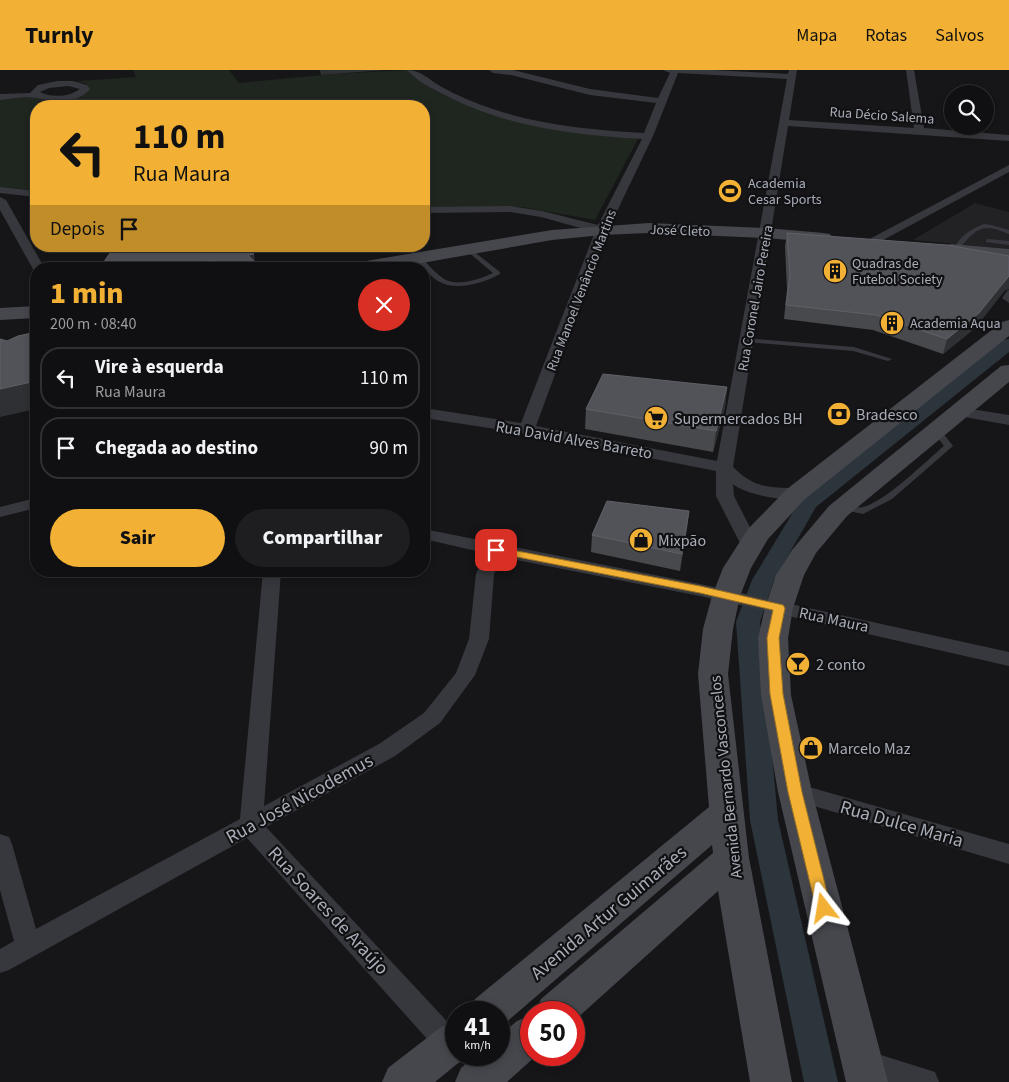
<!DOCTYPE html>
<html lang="pt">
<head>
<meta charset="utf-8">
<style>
	body { margin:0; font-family:"Source Sans 3",sans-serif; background:#1e1e20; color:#f1f3f6; height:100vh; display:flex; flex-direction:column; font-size:19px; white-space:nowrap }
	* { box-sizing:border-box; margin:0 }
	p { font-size:16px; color:#9c9d9f }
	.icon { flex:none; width:28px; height:28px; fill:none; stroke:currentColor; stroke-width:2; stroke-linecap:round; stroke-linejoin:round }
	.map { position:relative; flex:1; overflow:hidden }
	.panel { position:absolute; left:30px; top:192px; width:400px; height:315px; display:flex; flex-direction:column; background:#101012; border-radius:20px; box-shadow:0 2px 8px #0003,0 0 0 1px #303032 }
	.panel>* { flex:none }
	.top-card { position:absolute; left:30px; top:30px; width:400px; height:152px; border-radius:20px; box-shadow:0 2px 8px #0003,0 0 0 1px #303032; background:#f2b134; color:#111; overflow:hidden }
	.tools { position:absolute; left:944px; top:15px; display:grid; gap:10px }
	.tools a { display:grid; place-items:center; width:50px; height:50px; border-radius:50%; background:#101012; box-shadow:0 2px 8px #0003,0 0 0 1px #303032; font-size:25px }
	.speed { position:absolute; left:445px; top:931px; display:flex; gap:10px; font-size:25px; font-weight:700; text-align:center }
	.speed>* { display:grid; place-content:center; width:65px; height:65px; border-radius:50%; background:#101012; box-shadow:0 2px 8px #0003,0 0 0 1px #303032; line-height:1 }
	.speed small { font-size:12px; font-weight:400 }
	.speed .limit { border:8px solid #d22; background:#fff; color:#111 }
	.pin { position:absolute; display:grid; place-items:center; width:42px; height:42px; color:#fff; margin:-21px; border-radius:10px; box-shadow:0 2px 8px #0006 }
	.me { position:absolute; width:55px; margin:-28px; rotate:346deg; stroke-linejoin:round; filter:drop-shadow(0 0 4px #0008) }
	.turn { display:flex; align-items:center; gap:18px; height:105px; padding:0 20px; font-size:22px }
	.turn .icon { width:65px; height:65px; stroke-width:2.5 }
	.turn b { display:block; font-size:35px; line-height:42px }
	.then { display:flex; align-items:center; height:48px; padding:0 20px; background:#0003; gap:10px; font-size:19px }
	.round { display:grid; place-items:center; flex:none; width:52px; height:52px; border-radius:26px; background:#1e1e20 }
	.headline { display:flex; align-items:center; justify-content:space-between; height:85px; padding:0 20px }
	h1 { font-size:30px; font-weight:800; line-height:38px; color:#f2b134 }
	.action { display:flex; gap:10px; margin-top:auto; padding:10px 20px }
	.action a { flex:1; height:58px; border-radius:30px; background:#f2b134; color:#111; font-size:20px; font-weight:800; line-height:58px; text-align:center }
	.action a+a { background:#1e1e20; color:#f1f3f6 }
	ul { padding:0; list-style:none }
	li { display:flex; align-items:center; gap:15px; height:62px; margin:0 10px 8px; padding:0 10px; border:2px solid #303032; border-radius:20px }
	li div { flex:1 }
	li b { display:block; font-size:19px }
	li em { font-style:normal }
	header { display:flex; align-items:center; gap:30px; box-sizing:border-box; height:70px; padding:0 25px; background:#f2b134; color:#111 }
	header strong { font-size:24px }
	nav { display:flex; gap:28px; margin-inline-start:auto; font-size:18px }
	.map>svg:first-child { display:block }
	.built { fill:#222225 }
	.green { fill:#1e261f }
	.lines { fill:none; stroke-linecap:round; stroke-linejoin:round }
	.canal { fill:#2c353c; fill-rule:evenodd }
	.lane { fill:#37383d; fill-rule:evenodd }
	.street { fill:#37383d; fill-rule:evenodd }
	.secondary { fill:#45474d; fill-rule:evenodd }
	.wall { fill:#47494d }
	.shaded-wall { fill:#2f3033 }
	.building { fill:#525359; stroke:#5f6168 }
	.route { fill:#f2b134; stroke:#9d7322 }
	.labels { text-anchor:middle; stroke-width:4.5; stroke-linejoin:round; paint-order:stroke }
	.far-street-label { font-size:14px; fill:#a8adb8; stroke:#111113 }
	.far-poi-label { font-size:14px; fill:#a8adb8; stroke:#111113; text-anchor:start }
	.poi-label { font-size:16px; fill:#a8adb8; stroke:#111113; text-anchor:start }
	.street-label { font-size:16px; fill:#a8adb8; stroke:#111113 }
	.near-street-label { font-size:19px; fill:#a8adb8; stroke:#111113 }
</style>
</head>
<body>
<header>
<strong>Turnly</strong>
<nav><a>Mapa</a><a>Rotas</a><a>Salvos</a></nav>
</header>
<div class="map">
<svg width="1009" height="1012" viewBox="0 0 1009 1012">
	<rect width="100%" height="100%" fill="#161618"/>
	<!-- built -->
	<polygon class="built" points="975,133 1009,142 1009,179 913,170"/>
	<!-- green -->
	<polygon class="green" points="133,0 229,0 239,13 333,4 409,0 434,20 473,37 538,56 638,69 595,150 521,137 424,139 424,36 36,36 36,121 0,117 0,28 35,27 52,30 87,21 87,14 77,11 136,7"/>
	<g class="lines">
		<!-- canal -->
		<polygon class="canal" points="1009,269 1009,282 816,437 774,510 760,552 778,750 838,1012 804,1012 750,750 736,552 752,510 801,429 1003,270"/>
		<!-- lane -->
		<g class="lane">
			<path d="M 984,154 L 991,155 L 1009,160 L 1009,164 C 1003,162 995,158 989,158 C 976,157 965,171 959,180 L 955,180 C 956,168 973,158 984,154 Z"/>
			<polygon points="988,169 1009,171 1009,175 986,172 986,170"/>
			<path d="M 468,177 L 500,202 L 500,204 C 484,213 455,222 438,211 C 430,206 422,196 416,188 L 421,187 C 428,194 435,203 444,209 C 457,217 481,209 493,203 L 466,180 L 466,178 Z"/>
			<polygon points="1009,220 1009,233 1002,228 1007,221"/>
			<polygon points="744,268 854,277 892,289 888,291 853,281 747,272 744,272"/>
			<path d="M 936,357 L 939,358 L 953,376 L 892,429 L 863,444 L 840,439 L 838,437 L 840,435 C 847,434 856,439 863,437 C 885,432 926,391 944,376 L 932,360 Z"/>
		</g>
		<!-- street -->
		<g class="street">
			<path d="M 407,0 C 421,0 428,9 440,16 C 458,26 477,34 496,40 C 544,56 595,60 644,63 L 656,33 L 590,25 L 511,5 L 493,3 L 489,0 L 513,0 L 590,19 L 658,28 L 670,3 L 663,0 L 714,0 L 788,4 L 789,0 L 797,0 L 789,50 L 914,58 L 906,0 L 914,0 L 924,58 L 1009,65 L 1009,71 L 788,56 L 733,397 C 738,401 742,406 748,409 C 763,420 785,416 802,420 L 805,424 L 802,428 C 786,432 746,425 733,414 L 734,426 L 759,475 L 756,479 L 750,480 L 744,479 L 741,475 L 716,426 L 716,401 L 527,364 L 424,348 L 424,338 L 521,353 L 595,162 L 541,147 L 510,142 L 424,143 L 424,137 L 510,136 L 542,141 L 598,155 L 642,69 C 574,65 506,57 445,25 C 432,19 417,11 407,0 ZM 678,3 L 787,9 L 717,391 L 536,356 L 608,160 L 653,66 Z"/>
			<path d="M 57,11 L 73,11 L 87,15 L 90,19 C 76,35 55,31 36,28 C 25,26 11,29 0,30 L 0,24 L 30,23 L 38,15 ZM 68,16 L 80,19 C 69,27 52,28 40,22 L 49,18 Z"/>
			<polygon points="1009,95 1009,102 874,175 870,176 864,172"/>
			<polygon points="0,117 36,121 36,127 0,123"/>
			<polygon points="0,127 6,130 45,199 36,199 36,202 33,199 0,140"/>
			<polygon points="958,337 1009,345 1009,355 953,345 950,342 953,339"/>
			<polygon points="36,428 36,438 0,447 0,437"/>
			<polygon points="424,459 700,514 1009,582 1009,596 700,526 502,487 494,504 489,569 475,605 440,653 395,686 266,757 456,961 456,985 468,985 466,990 456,994 446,990 247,768 9,900 0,903 0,879 14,871 0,820 0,764 9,767 12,774 36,859 240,749 263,501 281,501 264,736 379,674 424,643 456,603 469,569 476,504 485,483 424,469"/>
			<polygon points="795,713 1009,774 1009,794 787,728 783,722 787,716"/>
			<polygon points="862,979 935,1002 939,1012 883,1012 852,1001 848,992 852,983"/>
		</g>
		<!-- secondary -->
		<g class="secondary">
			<polygon points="649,153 766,158 824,163 830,164 833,168 830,172 824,173 766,168 649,163 602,165 552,170 388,199 345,199 347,195 354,193 552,160"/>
			<polygon points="952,174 1009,179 1009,189 946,183 943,179 946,175"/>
			<polygon points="36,236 36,248 0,250 0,238"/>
			<polygon points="1009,250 1009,266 805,429 768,469 751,498 740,526 733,559 728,604 749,788 792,1012 750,1012 718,821 574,951 574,942 535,942 541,929 713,783 712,775 503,955 499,956 499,942 469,942 475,929 709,737 698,604 703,559 712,526 723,498 748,459 787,419 1002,252"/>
			<polygon points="1009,295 1009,312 847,446 816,483 804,505 793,538 788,568 791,625 812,722 888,1012 846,1012 778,722 761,625 758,568 765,538 776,505 792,480 829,436 1001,296"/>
			<polygon points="531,945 531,985 537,985 507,1012 455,1012 461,998 476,985 499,985 499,966 517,951"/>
			<polygon points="456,951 456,985 468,985 435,1012 382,1012 388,998 441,957"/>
		</g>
	</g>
	<!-- wall -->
	<g class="wall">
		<polygon points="787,163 1009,186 1009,219 1005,220 975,258 943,284 873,260 784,249 787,219 785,176"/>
		<polygon points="727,317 725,337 713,382 585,359 586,339"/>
		<polygon points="689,441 687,458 680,501 591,482 592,465"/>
	</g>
	<!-- shaded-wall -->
	<g class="shaded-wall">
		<polygon points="320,0 385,0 321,5"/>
		<polygon points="254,184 256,199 248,185"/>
		<polygon points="216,190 217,199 148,199"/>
		<polygon points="1009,206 1009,219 1005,220 975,258 943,284 947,269"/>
		<polygon points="36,311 36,339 0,347 0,319"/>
		<polygon points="727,317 725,337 713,382 716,361"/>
		<polygon points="689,441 687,458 680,501 682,484"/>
	</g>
	<!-- building -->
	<g class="building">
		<polygon points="787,163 947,175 1009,186 1009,206 979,243 947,269 876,245 786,235 790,205"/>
		<polygon points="163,176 178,176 179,179 192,176 245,176 254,184 248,185 261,199 217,199 216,190 148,199 99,199 110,183"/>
		<polygon points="36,262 36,311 0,319 0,269 7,271 18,266"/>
		<polygon points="603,304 727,317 716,361 586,339"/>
		<polygon points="607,431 689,441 682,484 592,465"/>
	</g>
	<!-- route -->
	<polygon class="route" points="496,477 700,516 783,535 785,538 779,568 783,624 802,722 831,838 829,842 824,844 818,842 816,838 788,722 770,624 767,568 773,540 700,523 492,482 490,480 492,478"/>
	<!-- icons -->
	<defs>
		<g id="stadium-disc" transform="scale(1.25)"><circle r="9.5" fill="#f2b134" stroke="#111113"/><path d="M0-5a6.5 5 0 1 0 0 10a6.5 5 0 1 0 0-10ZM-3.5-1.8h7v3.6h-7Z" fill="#111"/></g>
		<g id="building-disc" transform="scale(1.25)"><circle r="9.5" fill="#f2b134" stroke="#111113"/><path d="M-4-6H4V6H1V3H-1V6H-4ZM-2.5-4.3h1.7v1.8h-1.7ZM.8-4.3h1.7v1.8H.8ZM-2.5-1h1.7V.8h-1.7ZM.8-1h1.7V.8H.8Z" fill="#111"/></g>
		<g id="bank-disc" transform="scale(1.25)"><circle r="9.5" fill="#f2b134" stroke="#111113"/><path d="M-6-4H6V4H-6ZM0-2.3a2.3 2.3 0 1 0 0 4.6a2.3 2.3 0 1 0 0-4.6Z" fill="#111"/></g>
		<g id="supermarket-disc" transform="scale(1.25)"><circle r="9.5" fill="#f2b134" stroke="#111113"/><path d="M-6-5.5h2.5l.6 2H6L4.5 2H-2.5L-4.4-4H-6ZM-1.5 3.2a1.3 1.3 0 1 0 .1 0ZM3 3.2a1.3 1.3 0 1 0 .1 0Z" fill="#111"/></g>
		<g id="shop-disc" transform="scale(1.25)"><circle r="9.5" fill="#f2b134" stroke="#111113"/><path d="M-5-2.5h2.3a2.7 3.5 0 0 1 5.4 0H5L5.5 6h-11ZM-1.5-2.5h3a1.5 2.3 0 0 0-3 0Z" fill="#111"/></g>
		<g id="bar-disc" transform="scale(1.25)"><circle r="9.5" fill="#f2b134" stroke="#111113"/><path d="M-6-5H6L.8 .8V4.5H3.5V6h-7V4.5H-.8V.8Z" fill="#111"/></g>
	</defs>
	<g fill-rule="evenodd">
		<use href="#stadium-disc" x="730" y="121"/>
		<use href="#building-disc" x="835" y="201"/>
		<use href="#building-disc" x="892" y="253"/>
		<use href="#bank-disc" x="839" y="344"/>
		<use href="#supermarket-disc" x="656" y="348"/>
		<use href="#shop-disc" x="641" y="470"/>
		<use href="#bar-disc" x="798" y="594"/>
		<use href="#shop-disc" x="811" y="678"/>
	</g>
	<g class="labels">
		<!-- far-street labels -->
		<g class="far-street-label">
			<text transform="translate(882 45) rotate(4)" y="5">Rua Décio Salema</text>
			<text transform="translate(680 160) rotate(2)" y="5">José Cleto</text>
			<text transform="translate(581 220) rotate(-69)" y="5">Rua Manoel Venâncio Martins</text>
			<text transform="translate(755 228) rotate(-80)" y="5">Rua Coronel Jairo Pereira</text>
		</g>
		<!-- far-poi labels -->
		<g class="far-poi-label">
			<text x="748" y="118">Academia<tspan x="748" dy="16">Cesar Sports</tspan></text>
			<text x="852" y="198">Quadras de<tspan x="852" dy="16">Futebol Society</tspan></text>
			<text x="910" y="258">Academia Aqua</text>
		</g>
		<!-- poi labels -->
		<g class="poi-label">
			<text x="856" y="350">Bradesco</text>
			<text x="674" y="354">Supermercados BH</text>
			<text x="658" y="476">Mixpão</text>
			<text x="816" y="600">2 conto</text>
			<text x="828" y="684">Marcelo Maz</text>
		</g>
		<!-- street labels -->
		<g class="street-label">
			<text transform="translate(574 369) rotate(10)" y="6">Rua David Alves Barreto</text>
			<text transform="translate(834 549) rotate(12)" y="6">Rua Maura</text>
			<text transform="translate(725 707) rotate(-96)" y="6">Avenida Bernardo Vasconcelos</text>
		</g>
		<!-- near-street labels -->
		<g class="near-street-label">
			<text transform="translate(299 728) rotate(-29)" y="7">Rua José Nicodemus</text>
			<text transform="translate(902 753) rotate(16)" y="7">Rua Dulce Maria</text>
			<text transform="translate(329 840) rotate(47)" y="7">Rua Soares de Araújo</text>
			<text transform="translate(608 842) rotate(-40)" y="7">Avenida Artur Guimarães</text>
		</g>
	</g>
</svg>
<div class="tools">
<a><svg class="icon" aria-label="search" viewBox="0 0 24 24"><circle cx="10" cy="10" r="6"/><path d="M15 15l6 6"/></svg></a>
</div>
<div class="speed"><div>41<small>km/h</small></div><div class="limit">50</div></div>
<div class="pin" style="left:496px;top:480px;background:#d93025"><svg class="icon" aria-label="arrive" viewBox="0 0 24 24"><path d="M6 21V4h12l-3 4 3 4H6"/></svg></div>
<svg class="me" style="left:824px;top:838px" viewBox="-20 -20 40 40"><path d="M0-17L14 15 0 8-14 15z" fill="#f2b134" stroke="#fff" stroke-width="4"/></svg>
<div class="top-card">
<div class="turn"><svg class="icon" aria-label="left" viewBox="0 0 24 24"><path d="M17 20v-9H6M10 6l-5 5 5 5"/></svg><div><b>110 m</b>Rua Maura</div></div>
<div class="then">Depois<svg class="icon" aria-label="arrive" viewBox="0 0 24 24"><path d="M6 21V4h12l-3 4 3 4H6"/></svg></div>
</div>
<section class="panel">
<div class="headline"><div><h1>1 min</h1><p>200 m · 08:40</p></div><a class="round" style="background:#d93025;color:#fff"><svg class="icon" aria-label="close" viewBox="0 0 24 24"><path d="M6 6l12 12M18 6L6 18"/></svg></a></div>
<ul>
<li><svg class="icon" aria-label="left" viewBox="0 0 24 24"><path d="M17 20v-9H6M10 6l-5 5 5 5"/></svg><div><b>Vire à esquerda</b><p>Rua Maura</p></div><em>110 m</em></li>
<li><svg class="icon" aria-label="arrive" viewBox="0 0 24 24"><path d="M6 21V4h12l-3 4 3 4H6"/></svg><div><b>Chegada ao destino</b></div><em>90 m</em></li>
</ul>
<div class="action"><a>Sair</a><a>Compartilhar</a></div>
</section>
</div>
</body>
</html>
